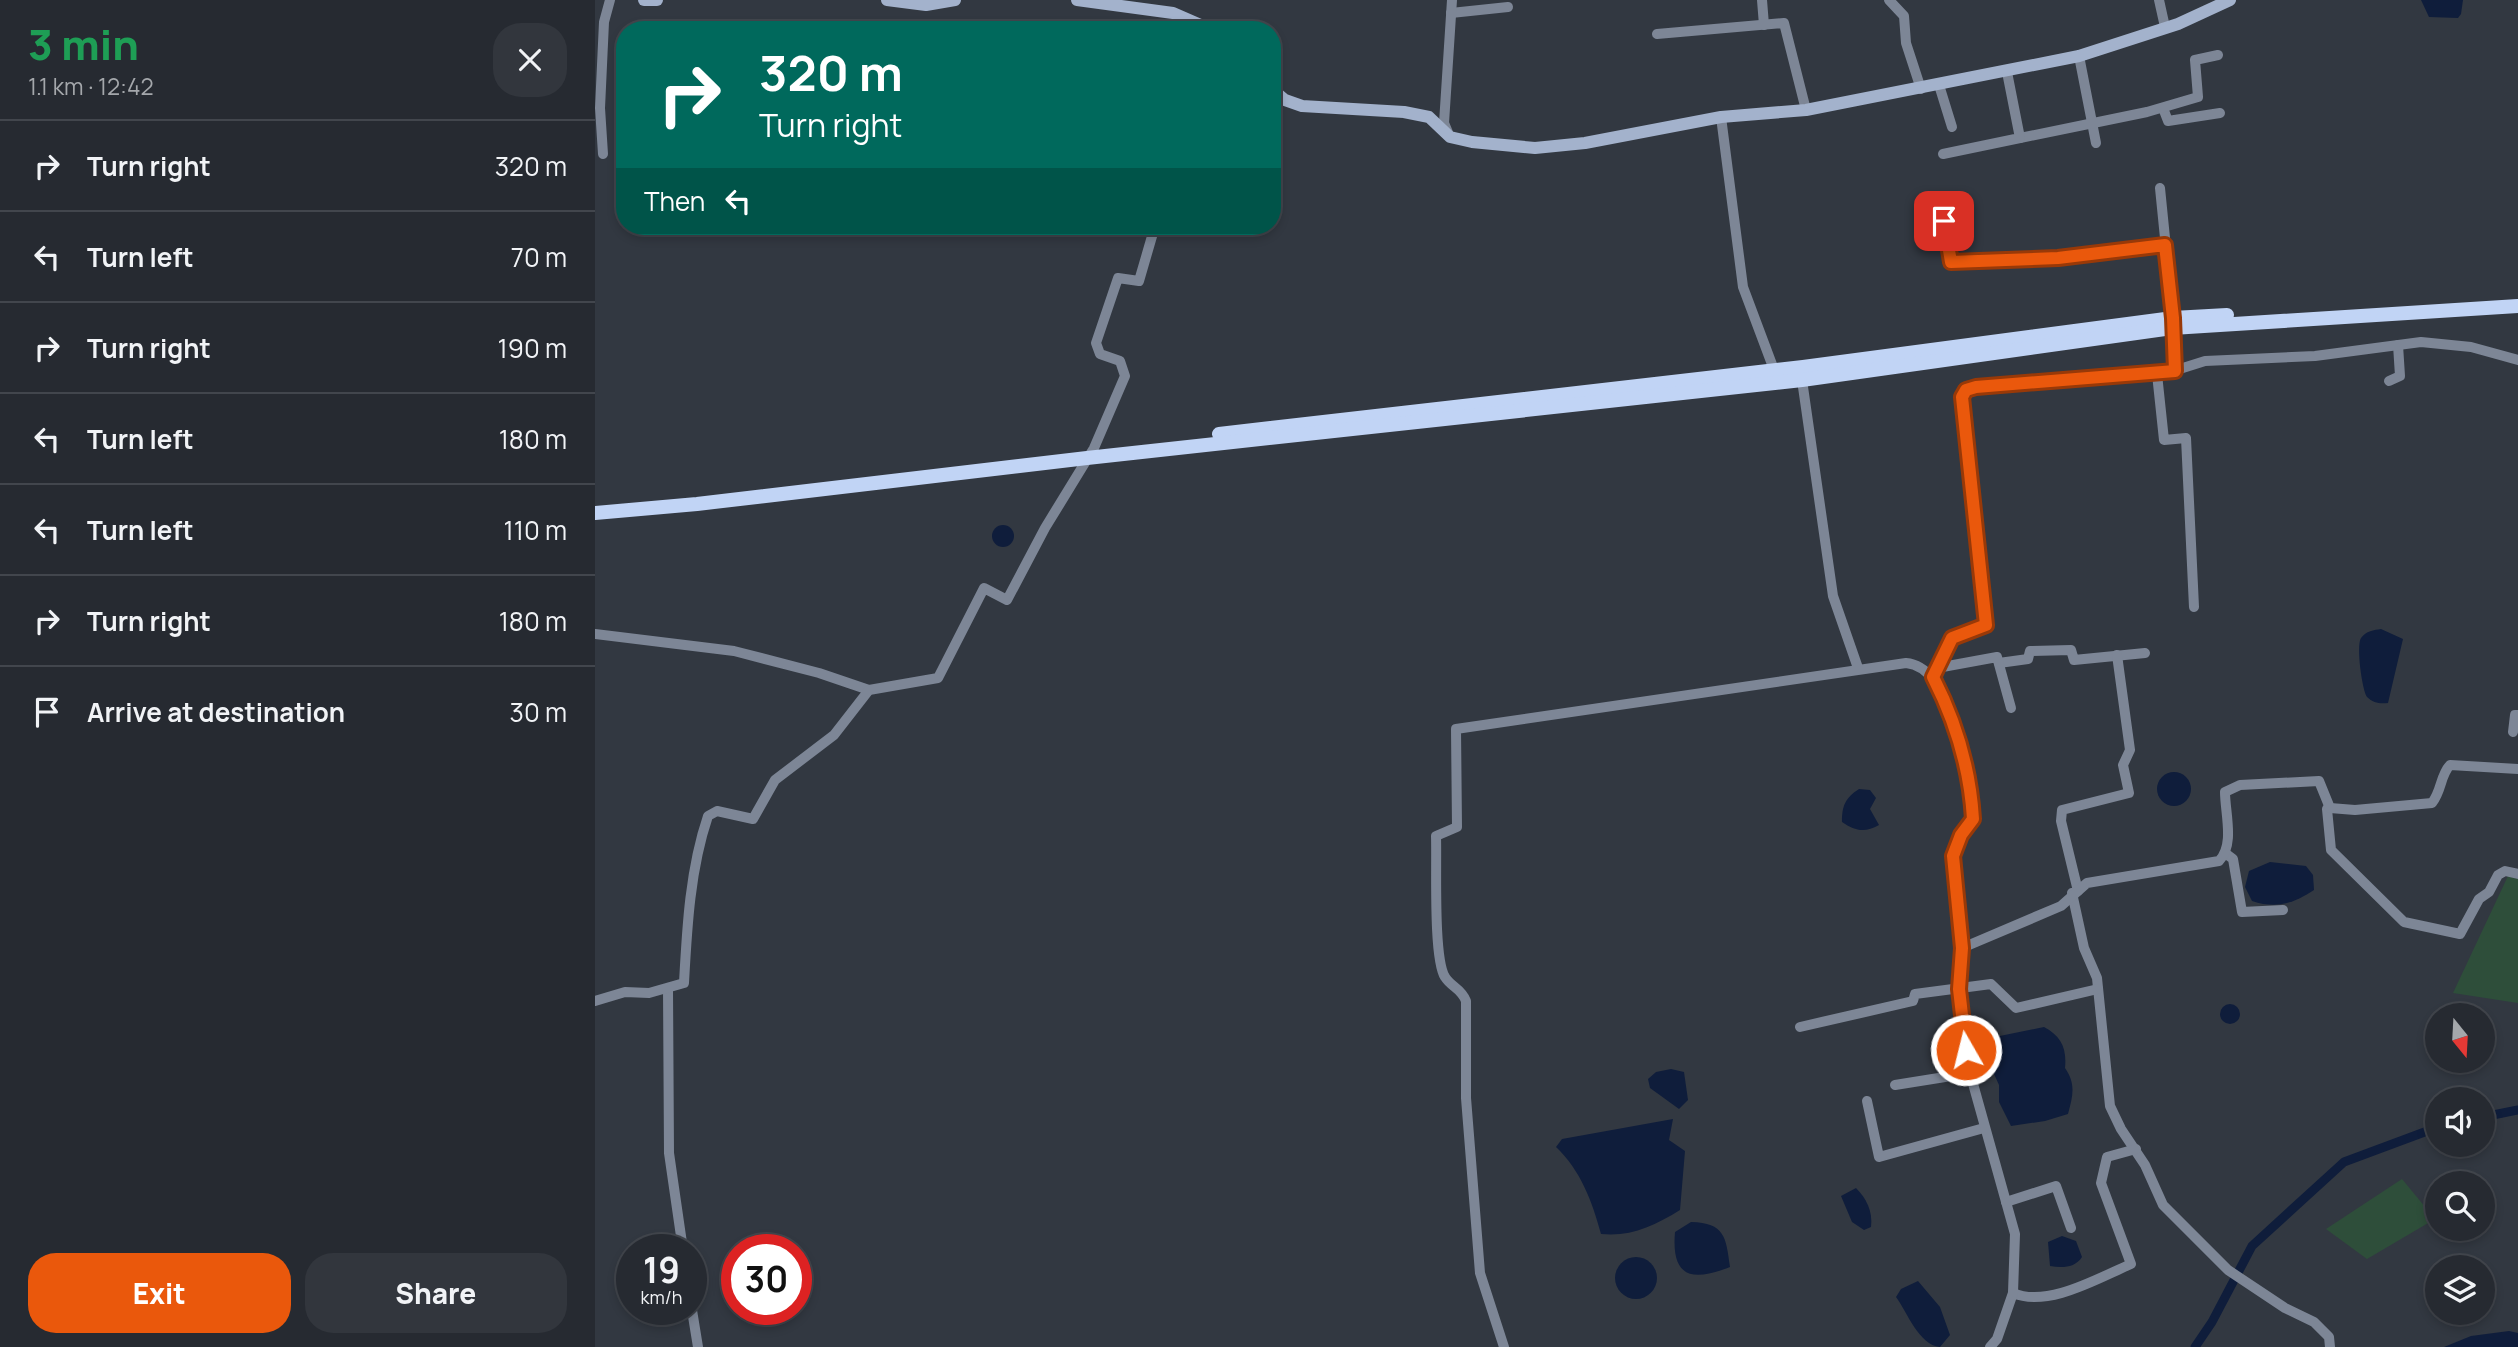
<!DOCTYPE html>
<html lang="en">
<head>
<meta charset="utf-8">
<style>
	body { margin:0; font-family:Manrope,sans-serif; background:#32363d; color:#f1f3f6; height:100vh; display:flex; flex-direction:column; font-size:26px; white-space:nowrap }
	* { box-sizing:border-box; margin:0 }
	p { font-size:23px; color:#a4a7ab }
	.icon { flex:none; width:38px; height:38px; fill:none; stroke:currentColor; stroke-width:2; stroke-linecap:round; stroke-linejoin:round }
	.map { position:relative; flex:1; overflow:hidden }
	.side { display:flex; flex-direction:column; background:#262a31; width:595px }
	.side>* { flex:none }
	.guide { position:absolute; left:21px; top:21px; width:665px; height:214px; border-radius:28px; box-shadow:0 4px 10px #0003,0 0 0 2px #42464d; background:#00695c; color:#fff; overflow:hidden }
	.needle { width:46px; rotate:162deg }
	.tools { position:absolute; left:1830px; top:1003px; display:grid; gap:14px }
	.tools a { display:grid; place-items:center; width:70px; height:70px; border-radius:50%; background:#262a31; box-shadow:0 4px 10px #0003,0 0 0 2px #42464d; font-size:35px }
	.speed { position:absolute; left:21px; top:1234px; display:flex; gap:14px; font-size:35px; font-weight:700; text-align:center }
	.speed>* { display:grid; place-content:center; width:91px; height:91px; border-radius:50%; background:#262a31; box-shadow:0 4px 10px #0003,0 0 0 2px #42464d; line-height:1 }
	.speed small { font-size:18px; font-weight:400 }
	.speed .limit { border:10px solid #d22; background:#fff; color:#111 }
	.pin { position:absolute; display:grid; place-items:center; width:60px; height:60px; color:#fff; margin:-30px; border-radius:14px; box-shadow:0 4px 10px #0006 }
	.me { position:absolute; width:77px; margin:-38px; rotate:352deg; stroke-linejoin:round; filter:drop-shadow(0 0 5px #0008) }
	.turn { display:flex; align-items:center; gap:24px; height:147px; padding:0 28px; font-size:32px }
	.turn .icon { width:91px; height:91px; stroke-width:2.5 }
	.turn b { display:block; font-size:49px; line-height:60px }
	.then { display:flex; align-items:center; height:66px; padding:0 28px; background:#0003; gap:14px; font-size:26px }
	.round { display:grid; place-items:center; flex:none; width:74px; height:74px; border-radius:28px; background:#32363d }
	.head { display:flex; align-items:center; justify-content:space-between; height:119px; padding:0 28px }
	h1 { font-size:42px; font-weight:800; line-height:52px; color:#1e9e55 }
	.action { display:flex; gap:14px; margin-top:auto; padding:14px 28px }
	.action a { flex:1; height:80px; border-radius:28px; background:#ea580c; color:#fff; font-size:28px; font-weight:800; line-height:80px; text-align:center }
	.action a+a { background:#32363d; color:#f1f3f6 }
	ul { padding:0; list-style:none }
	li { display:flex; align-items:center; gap:21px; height:91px; padding:0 28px; border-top:2px solid #42464d }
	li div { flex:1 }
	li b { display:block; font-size:26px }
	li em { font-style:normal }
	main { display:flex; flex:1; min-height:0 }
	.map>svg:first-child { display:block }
	.green { fill:#2e4e3a }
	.water { fill:#0f1d3b }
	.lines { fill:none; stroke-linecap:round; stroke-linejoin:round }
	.canal { stroke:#0f1d3b; stroke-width:9 }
	.street { stroke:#7d8696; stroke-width:10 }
	.secondary { stroke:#a3b2cc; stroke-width:12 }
	.primary { stroke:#c1d4f5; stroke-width:14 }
	.route-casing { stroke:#983908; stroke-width:18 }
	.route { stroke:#ea580c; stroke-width:12 }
</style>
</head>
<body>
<main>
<section class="side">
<div class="head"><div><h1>3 min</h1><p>1.1 km · 12:42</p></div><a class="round"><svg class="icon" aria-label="close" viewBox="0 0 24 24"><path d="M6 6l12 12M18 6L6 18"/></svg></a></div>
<ul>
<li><svg class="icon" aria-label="right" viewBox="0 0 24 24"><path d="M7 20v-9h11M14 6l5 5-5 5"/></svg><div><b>Turn right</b></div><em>320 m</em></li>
<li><svg class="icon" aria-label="left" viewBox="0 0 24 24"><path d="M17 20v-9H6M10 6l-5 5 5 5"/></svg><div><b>Turn left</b></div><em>70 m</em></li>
<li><svg class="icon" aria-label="right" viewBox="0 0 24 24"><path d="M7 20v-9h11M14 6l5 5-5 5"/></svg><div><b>Turn right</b></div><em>190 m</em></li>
<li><svg class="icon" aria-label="left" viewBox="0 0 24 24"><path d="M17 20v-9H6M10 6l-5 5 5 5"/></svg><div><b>Turn left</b></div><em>180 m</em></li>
<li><svg class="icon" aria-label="left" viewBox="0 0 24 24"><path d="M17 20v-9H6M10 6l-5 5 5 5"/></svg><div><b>Turn left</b></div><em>110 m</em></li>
<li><svg class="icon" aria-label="right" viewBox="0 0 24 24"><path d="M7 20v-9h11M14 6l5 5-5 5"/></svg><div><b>Turn right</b></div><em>180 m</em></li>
<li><svg class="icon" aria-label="arrive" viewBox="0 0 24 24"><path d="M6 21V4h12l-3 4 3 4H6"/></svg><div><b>Arrive at destination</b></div><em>30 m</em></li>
</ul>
<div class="action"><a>Exit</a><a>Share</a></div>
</section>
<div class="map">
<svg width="1923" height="1347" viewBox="0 0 1923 1347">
	<rect width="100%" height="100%" fill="#323841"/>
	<!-- green -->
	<g class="green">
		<polygon points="1913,876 1923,879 1923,1003 1858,993"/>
		<polygon points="1807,1179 1840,1219 1772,1259 1731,1229"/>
	</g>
	<!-- water -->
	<g class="water">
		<polygon points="1826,0 1868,0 1866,14 1863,18 1834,17"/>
		<circle cx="408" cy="536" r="11"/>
		<path d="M 1786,629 L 1808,639 L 1793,703 C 1785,704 1778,703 1772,697 C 1767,690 1761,645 1766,638 C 1771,631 1779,630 1786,629 Z"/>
		<circle cx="1579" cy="789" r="17"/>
		<path d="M 1264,789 L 1275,790 L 1281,798 L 1275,809 L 1284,825 C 1270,833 1260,831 1247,822 C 1247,806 1250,798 1264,789 Z"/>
		<path d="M 1675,862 L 1711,866 L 1718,875 L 1719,890 C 1698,904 1681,909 1657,901 L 1650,887 L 1654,871 Z"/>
		<circle cx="1635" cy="1014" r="10"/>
		<path d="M 1449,1027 C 1466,1036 1472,1048 1470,1068 C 1481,1084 1478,1095 1473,1114 L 1450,1121 L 1416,1126 L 1404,1102 L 1404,1085 L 1390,1054 L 1395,1038 Z"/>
		<polygon points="1076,1069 1089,1072 1093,1100 1084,1109 1055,1088 1053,1079 1061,1072"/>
		<path d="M 1078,1119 L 1074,1140 L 1090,1151 L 1085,1210 C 1059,1226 1036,1237 1006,1234 C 997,1201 986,1171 961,1147 L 967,1139 Z"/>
		<path d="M 1261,1188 C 1271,1198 1278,1211 1276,1227 L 1269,1230 L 1257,1222 L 1246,1196 Z"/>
		<path d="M 1096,1222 C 1130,1223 1131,1237 1135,1267 C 1097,1282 1076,1278 1080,1232 Z"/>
		<path d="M 1467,1236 L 1481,1241 L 1487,1257 C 1480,1268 1467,1268 1455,1266 L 1453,1242 Z"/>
		<circle cx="1041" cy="1278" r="21"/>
		<path d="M 1323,1281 L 1345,1307 L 1355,1335 L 1345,1347 C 1324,1345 1312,1312 1301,1297 L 1306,1289 Z"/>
		<polygon points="1914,1331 1923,1333 1923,1347 1849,1347 1876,1336"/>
	</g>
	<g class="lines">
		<!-- canal -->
		<g class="canal">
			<polyline points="1888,1117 1923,1110"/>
			<polyline points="1600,1347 1617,1322 1657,1246 1749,1162 1843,1127"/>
		</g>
		<!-- street -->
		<g class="street">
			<polyline points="1167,0 1169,25"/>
			<polyline points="1294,0 1309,16 1311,43 1326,89"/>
			<polyline points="1564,0 1570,27"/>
			<polyline points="856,13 913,7"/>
			<polyline points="1062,34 1189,23 1211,110"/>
			<polyline points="1484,56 1501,143"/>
			<polyline points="1344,85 1357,127"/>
			<polyline points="1568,108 1573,121 1625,113"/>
			<polyline points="1126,117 1148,287 1181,375"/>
			<polyline points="854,135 849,123 857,0"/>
			<polyline points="1425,138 1552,112 1603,97 1600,60 1623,55"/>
			<polyline points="8,154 5,108 9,22 15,0"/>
			<polyline points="1348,154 1425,138 1412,72"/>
			<polyline points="1565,188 1578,318 1580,371"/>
			<polyline points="1349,221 1356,262 1463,258 1570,245"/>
			<polyline points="1562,374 1569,440 1591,438 1599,607"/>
			<polyline points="1207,380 1238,596 1263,668"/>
			<polyline points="1794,381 1805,376 1803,345"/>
			<polyline points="0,634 139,651 224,673 274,690"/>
			<polyline points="1404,663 1433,659 1435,651 1476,650 1479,660 1550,653"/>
			<polyline points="1342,668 1402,657 1416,708"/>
			<polyline points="1338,677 1358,638 1391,625 1368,415 1367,397 1371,390 1419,383 1572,373 1610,361 1720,356 1826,342 1876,347 1923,360"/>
			<polyline points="1918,732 1920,715 1923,715"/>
			<polyline points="1732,809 1736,850 1809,922 1865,934 1884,899 1894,892 1903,875 1910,871 1923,874"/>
			<polyline points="1630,853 1638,859 1647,912 1688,910"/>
			<polyline points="1483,891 1466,821 1467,810 1534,793 1528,765 1535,750 1522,655"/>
			<polyline points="1477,893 1489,948 1502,978 1515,1106 1526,1129 1550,1165 1568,1205 1633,1270 1690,1308 1719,1322 1734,1337 1735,1347"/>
			<path d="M 1367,948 L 1466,906 L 1492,883 L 1624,861 C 1640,845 1630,813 1630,792 L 1645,785 L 1724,781 L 1735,808 L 1760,810 L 1837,803 C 1847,790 1845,776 1855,765 L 1923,769"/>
			<polyline points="73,989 74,1153 88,1250"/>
			<path d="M 0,1001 L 30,992 L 54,993 L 89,983 C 92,927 95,869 113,816 L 122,811 L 158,819 L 180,780 L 239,735 L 274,690 L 343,678 L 389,588 L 412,600 L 450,528 L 499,448 L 530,376 L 525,361 L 505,354 L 501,343 L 523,278 L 544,281 L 560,226"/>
			<polyline points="1205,1027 1318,1001 1320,994 1396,984 1421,1008 1503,989"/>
			<polyline points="1300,1085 1375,1073"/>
			<polyline points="1272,1101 1284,1157 1389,1128"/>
			<polyline points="1411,1202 1461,1186 1476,1228"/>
			<path d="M 1418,1293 C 1453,1308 1503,1278 1536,1264 L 1506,1183 L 1512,1157 L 1541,1149"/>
			<polyline points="96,1304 103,1347"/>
			<path d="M 909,1347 L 885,1273 L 871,1098 L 871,1001 C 866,988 856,987 850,977 C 838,958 842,863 841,836 L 862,827 L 861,729 L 1311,663 C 1359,667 1376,781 1378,819 L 1366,835 L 1358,856 L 1367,948 L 1364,989 L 1375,1073 L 1420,1234 L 1418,1293 L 1402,1339 L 1395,1347"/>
		</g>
		<!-- secondary -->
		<g class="secondary">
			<polyline points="49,0 62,0"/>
			<polyline points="292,0 331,5 360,0"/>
			<polyline points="482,0 578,13 617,30"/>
			<polyline points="677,89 690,100 707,106 809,112 834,117 855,137 877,142 940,148 990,143 1126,117 1211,110 1484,56 1583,24 1635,0"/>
		</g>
		<!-- primary -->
		<g class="primary">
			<polyline points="624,434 1208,367 1578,318 1632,315"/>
			<polyline points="0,513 102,504 492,458 1207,380 1577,328 1923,306"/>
		</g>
	</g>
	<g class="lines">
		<!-- route casing -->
		<g class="route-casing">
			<path id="route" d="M 1349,221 L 1356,262 L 1463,258 L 1570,245 L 1578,318 L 1580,371 L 1381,387 L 1371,390 L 1367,397 L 1391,625 L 1357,638 L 1338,677 C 1361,722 1375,768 1378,819 L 1366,835 L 1358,856 L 1367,948 L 1364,989 L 1371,1050"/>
		</g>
		<!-- route -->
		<use href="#route" class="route"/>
	</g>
</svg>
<div class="tools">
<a><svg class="needle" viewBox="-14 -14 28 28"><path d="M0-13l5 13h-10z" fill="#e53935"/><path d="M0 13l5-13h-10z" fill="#a4a7ab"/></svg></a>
<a><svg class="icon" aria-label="sound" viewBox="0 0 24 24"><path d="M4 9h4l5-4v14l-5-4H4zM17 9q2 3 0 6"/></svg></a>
<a><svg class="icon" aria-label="search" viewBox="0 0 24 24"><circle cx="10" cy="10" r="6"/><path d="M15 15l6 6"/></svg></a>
<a><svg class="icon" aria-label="layers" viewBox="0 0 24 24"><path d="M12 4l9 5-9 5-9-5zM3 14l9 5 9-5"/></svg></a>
</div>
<div class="speed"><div>19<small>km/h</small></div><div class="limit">30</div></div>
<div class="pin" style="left:1349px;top:221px;background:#d93025"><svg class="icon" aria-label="arrive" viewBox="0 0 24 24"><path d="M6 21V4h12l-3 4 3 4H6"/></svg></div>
<svg class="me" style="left:1371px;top:1050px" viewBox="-20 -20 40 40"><circle r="17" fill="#ea580c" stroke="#fff" stroke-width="3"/><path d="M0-11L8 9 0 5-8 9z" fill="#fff"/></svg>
<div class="guide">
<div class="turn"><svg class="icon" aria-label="right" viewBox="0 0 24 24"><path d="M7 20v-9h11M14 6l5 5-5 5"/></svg><div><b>320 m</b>Turn right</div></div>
<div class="then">Then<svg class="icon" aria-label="left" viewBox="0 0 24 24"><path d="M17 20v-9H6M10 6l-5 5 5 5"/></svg></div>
</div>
</div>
</main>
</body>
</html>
